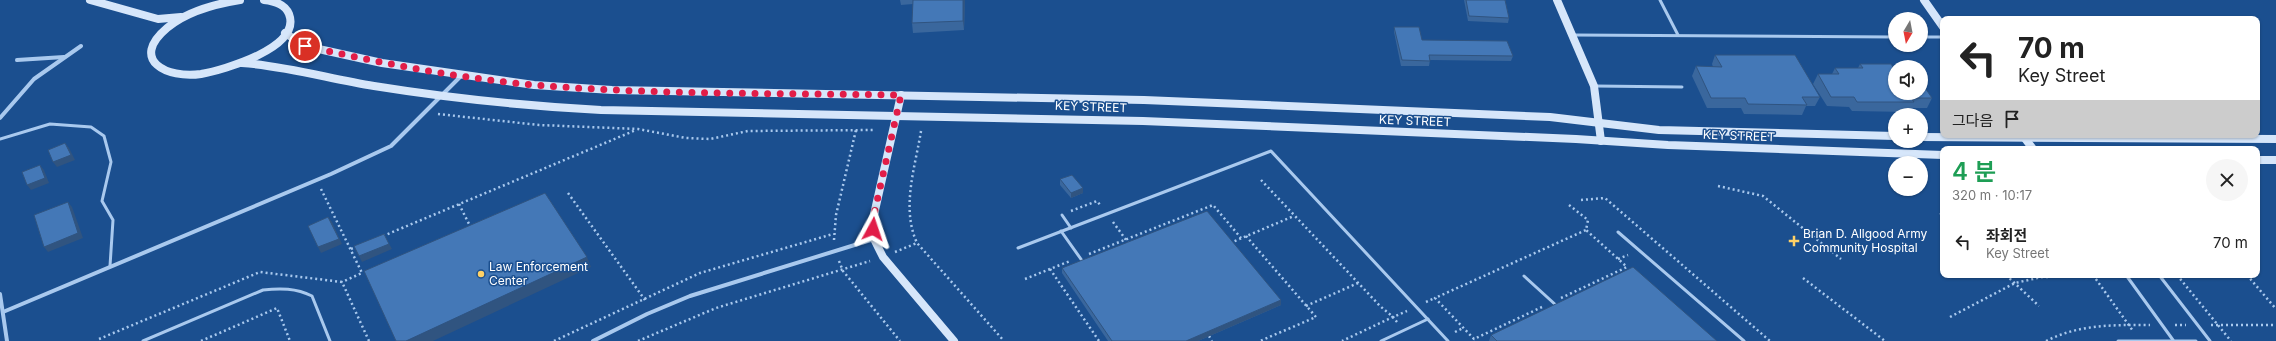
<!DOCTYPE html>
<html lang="ko">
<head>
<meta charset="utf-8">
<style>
	body { margin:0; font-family:Inter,"Noto Sans KR",sans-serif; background:#f6f6f6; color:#222; height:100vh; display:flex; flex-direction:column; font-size:15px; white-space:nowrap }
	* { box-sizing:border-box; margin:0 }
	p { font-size:13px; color:#767676 }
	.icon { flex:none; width:22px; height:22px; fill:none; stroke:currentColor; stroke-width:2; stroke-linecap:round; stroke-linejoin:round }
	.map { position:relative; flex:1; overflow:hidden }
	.panel { position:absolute; left:1940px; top:146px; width:320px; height:132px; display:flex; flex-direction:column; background:#fff; border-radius:8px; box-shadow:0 1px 3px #0004 }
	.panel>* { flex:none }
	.banner { position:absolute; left:1940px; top:16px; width:320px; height:122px; border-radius:8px; box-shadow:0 1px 3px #0004; background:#fff; color:#222; overflow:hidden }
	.needle { width:26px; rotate:190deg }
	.buttons { position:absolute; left:1888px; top:12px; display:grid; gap:8px }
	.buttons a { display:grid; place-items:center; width:40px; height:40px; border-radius:50%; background:#fff; box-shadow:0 1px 3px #0004; font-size:20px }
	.pin { position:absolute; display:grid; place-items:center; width:34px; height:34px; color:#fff; margin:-17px; border:2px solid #fff; border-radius:50%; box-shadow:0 1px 4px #0007 }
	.me { position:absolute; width:44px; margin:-22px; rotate:5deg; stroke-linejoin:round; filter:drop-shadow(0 0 3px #0008) }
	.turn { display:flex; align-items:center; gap:14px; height:84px; padding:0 12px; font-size:18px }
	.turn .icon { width:52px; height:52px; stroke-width:2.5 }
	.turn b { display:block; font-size:28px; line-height:34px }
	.then { display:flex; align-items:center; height:38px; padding:0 12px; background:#0003; gap:8px; font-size:15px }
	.round { display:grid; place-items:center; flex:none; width:42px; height:42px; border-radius:21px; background:#f6f6f6 }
	.overview { display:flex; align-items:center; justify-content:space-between; height:68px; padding:0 12px }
	h1 { font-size:24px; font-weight:600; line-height:30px; color:#1e9e55 }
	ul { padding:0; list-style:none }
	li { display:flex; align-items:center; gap:12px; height:56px; padding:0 12px }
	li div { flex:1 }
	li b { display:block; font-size:15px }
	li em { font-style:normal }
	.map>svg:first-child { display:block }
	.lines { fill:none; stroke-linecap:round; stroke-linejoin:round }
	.path { stroke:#a9c9ee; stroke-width:2.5; stroke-dasharray:2 3; stroke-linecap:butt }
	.lane { stroke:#a9c9ee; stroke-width:3 }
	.street { stroke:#a9c9ee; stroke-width:4 }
	.secondary { stroke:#d6e6fa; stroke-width:8 }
	.wall { fill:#3a679d }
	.shaded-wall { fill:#305480 }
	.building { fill:#4478b7; stroke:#305480 }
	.route { stroke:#e11d48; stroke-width:7; stroke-dasharray:0 12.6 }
	.poi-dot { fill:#ffd166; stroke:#1b4f8f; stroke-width:1.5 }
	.labels { text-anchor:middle; stroke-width:3; stroke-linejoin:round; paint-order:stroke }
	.street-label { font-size:12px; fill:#fff; stroke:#1b4f8f }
	.poi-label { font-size:12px; fill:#fff; stroke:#1b4f8f; text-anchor:start }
</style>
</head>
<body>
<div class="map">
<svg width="2276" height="341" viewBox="0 0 2276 341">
	<rect width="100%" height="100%" fill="#1b4f8f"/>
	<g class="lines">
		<!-- path -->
		<g class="path">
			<polyline points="438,114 539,125 638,129 686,138 710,139 748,131 874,130"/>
			<path d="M 921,131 C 915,168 901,208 917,243 L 1004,341"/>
			<polyline points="1261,180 1380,306 1393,317 1342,341"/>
			<polyline points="1718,186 1763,196 1841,259"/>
			<polyline points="321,189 362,273 342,282"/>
			<polyline points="568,193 645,300"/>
			<polyline points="1581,200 1605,198 1770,341"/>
			<polyline points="459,204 471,228"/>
			<polyline points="1569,205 1588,220 1586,230 1627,267"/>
			<polyline points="1071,211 1097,201 1101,206"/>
			<polyline points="1940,213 1943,215"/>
			<polyline points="1113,222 1129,244"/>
			<polyline points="383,236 636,130"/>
			<polyline points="1246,236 1316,317 1260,341"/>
			<polyline points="834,240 836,215 856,130"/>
			<polyline points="1230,243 1294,216"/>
			<polyline points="351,249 358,246"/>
			<polyline points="895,252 917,243"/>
			<polyline points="1089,254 1213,205 1241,238"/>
			<polyline points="1618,259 1628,255"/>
			<polyline points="839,261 843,271 900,341"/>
			<polyline points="1050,269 1099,341"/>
			<polyline points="2006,275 2039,306"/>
			<polyline points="2093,275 2133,331"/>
			<polyline points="2177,275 2231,341"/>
			<polyline points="2247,275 2276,309"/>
			<polyline points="1803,278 1885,341"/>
			<polyline points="1025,279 1070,261"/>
			<polyline points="1561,298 1627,267"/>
			<polyline points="1426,302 1435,298"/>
			<polyline points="1306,306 1358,283"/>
			<polyline points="1542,307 1474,339 1435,298 1586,230"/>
			<polyline points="1950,317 2015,283 2042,277 2094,276"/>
			<polyline points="1397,322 1393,317 1407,311"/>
			<polyline points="2175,325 2186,325"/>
			<polyline points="2211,325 2276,325"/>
			<polyline points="1455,332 1463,328"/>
			<polyline points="1209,336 1212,341"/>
			<polyline points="99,339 260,272 342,282 369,341"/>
			<polyline points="201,341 277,308 290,341"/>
			<polyline points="554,341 700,273 833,234"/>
			<polyline points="638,341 716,308 870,261"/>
			<path d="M 2046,341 C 2080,324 2113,325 2150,325"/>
		</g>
		<!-- lane -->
		<g class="lane">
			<polyline points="1660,0 1678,35"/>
			<polyline points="1574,35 1895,37"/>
			<polyline points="1921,37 1943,37"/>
			<polyline points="1595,86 1682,87"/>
			<polyline points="0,139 50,124 91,127 104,136 111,162 102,201 113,220 110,266"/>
			<polyline points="1062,215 1071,228"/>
			<polyline points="1061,231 1083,262"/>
			<polyline points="1618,232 1744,341"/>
			<polyline points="1018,248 1271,151 1448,341"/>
			<polyline points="2126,275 2173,340"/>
			<polyline points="2159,275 2210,341"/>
			<polyline points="1524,276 1558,307"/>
			<path d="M 143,341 L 263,290 C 280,288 296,288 312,296 L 330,341"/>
			<polyline points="1381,341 1428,319"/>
			<polyline points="2118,341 2196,341"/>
		</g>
		<!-- street -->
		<g class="street">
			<polyline points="17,60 64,57"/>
			<polyline points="0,118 34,79 81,46"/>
			<polyline points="0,294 7,341"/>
			<polyline points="3,312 331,174 391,146 461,76"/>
			<polyline points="593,341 647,314 690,296 874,239"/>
		</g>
		<!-- secondary -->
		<g class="secondary">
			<polyline points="90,0 158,19 181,17"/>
			<path d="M 240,0 C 215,4 187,11 167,28 C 129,60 167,79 201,74 C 223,70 302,48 289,14 C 285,4 274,1 264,0"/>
			<polyline points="1557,0 1594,86 1601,141"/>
			<polyline points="1924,0 1943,27"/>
			<polyline points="285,33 305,46 382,63 534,85 612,90 1144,100 1550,117 1659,130 1895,136"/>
			<path d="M 242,63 C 287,66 330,79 374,86 C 449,98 525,106 601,110 L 1143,121 L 1576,139 L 1668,145 L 1943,155"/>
			<polyline points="901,95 873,219 874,239 883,257 954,341"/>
			<polyline points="1921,137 2276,139"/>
			<polyline points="2024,137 2033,149"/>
			<polyline points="2257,160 2276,160"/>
		</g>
	</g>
	<!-- wall -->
	<g class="wall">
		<polygon points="900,0 965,0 964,30 913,33 912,23 913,4 901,5"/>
		<polygon points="1464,0 1505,0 1509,18 1508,23 1468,21"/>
		<polygon points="1394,27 1422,40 1513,56 1511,61 1430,60 1429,66 1401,66 1394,32"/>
		<polygon points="1715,55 1820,97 1815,106 1806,106 1802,115 1744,114 1741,108 1707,108 1692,76 1696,66 1713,67 1712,64"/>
		<polygon points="1860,64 1895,93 1932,98 1927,108 1911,108 1908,112 1852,111 1849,107 1827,106 1813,84 1818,74 1832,74 1835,68 1858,68"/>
		<polygon points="1060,179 1083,188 1083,193 1071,198 1060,185"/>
		<polygon points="1062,268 1281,305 1198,341 1108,341 1062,273"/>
		<polygon points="1491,335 1717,341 1489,341"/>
	</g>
	<!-- shaded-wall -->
	<g class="shaded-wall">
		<polygon points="963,0 965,0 964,30 963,21"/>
		<polygon points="65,143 69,148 75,160 57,167 53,162"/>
		<polygon points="40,165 44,170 49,183 31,190 27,185"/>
		<polygon points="1083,188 1083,193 1071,198 1071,193"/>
		<polygon points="68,202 72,207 83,238 48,252 44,247"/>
		<polygon points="328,217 332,222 342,244 321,253 318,247"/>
		<polygon points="384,234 392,249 362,262 359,256"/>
		<polygon points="587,257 591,267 433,341 406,341"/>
		<polygon points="1281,300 1281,305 1198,341 1186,341"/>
	</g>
	<!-- building -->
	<g class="building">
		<polygon points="913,0 963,0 963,21 912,23"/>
		<polygon points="1466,0 1505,0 1509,18 1469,16"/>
		<polygon points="1394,27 1419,27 1422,40 1507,41 1513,56 1429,55 1430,61 1402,60"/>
		<polygon points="1715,55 1795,55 1820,97 1802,97 1807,105 1748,104 1745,98 1711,98 1696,66 1722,67"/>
		<polygon points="1860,64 1891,64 1895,70 1895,93 1921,93 1921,82 1932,98 1911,98 1914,102 1857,102 1854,97 1831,97 1818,74 1839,74 1835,68 1863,68"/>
		<polygon points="65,143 71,155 53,162 48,150"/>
		<polygon points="40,165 45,178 27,185 22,172"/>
		<polygon points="1072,175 1083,188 1071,193 1060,179"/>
		<polygon points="545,193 587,257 406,341 396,341 364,271"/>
		<polygon points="68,202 78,233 44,247 34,215"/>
		<polygon points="1207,211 1281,300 1186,341 1112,341 1062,268"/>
		<polygon points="328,217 339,239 318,247 308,226"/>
		<polygon points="384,234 389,244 359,256 354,246"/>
		<polygon points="1633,267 1717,341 1497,341 1491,335"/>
	</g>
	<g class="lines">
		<!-- route -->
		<path class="route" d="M 305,46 C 381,63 457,78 534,85 C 656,95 779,93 901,95 L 873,219 L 873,229"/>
	</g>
	<!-- markers -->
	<g class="poi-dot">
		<path d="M1792 235h4v4h4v4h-4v4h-4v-4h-4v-4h4z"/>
		<circle cx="481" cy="274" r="4"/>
	</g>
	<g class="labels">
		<!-- street labels -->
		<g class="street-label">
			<text transform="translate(1091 107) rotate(2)" y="4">KEY STREET</text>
			<text transform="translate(1415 121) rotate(2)" y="4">KEY STREET</text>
			<text transform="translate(1739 136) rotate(2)" y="4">KEY STREET</text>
		</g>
		<!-- poi labels -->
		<g class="poi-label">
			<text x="1803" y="238">Brian D. Allgood Army<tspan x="1803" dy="14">Community Hospital</tspan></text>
			<text x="489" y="271">Law Enforcement<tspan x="489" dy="14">Center</tspan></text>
		</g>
	</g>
</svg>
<div class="buttons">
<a><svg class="needle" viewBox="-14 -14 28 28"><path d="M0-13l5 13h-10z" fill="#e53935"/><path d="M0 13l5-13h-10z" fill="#767676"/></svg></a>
<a><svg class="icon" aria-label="sound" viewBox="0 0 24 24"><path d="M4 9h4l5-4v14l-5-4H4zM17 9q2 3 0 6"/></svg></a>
<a>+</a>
<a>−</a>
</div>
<div class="pin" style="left:305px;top:46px;background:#d93025"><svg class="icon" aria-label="arrive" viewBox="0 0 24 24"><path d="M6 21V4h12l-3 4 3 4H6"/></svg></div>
<svg class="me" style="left:873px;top:229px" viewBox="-20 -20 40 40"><path d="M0-17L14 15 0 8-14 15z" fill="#e11d48" stroke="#fff" stroke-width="4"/></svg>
<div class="banner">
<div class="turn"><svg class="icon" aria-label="left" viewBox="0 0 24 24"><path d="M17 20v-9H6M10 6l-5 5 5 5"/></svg><div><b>70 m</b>Key Street</div></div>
<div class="then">그다음<svg class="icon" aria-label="arrive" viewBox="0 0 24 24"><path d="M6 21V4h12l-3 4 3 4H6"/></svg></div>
</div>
<section class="panel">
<div class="overview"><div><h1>4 분</h1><p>320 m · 10:17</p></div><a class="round"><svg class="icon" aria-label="close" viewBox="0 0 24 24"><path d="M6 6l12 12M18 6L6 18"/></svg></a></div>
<ul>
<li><svg class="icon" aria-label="left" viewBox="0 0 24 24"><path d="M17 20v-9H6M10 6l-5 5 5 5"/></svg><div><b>좌회전</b><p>Key Street</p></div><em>70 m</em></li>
</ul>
</section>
</div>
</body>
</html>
